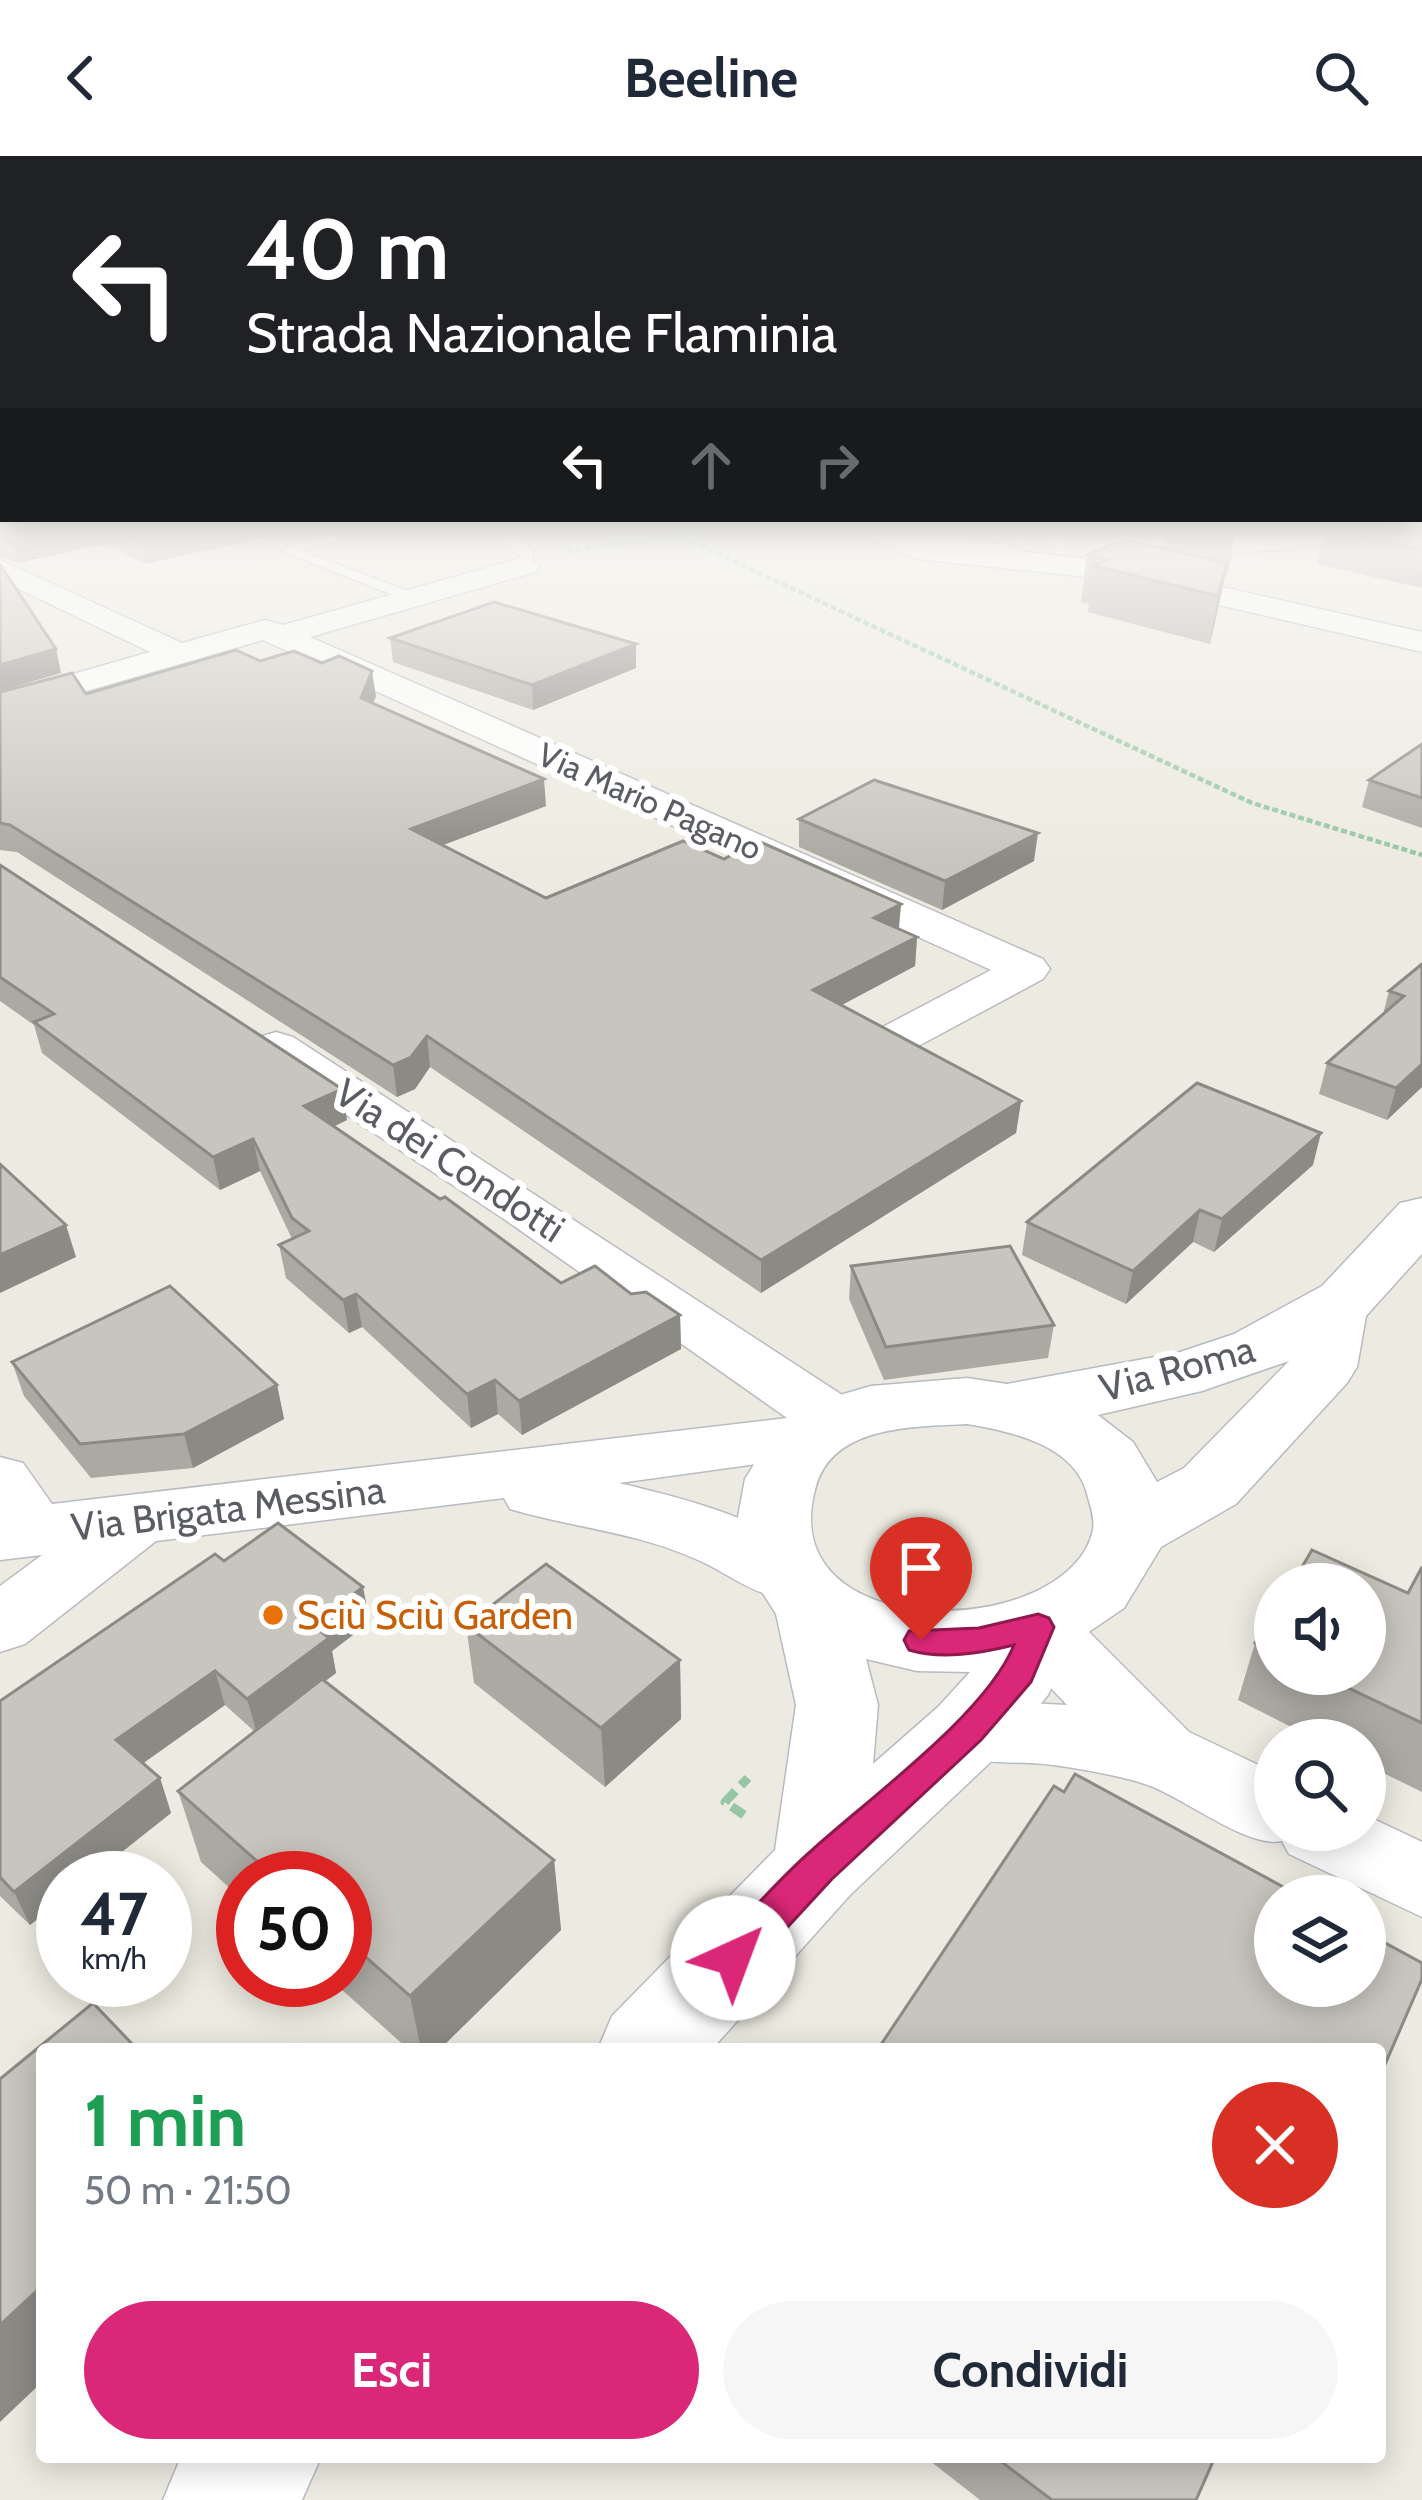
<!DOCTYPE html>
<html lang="it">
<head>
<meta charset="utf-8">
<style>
	body { margin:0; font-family:Cabin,sans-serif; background:#f6f6f7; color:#1f2937; height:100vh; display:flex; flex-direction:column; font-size:45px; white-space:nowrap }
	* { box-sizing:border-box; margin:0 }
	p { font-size:39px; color:#747a83 }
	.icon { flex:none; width:66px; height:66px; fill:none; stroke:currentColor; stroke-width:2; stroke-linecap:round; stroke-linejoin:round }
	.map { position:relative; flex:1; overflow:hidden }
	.drawer { position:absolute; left:36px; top:1887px; width:1350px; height:420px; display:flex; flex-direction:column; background:#fff; border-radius:12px; box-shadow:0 6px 30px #0003 }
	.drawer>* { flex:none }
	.hud { position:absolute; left:0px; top:0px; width:1422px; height:366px; box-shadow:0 6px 30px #0003; background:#202124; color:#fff; overflow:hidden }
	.buttons { position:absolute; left:1254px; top:1407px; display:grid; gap:24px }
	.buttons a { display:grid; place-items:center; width:132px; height:132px; border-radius:50%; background:#fff; box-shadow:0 6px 30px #0003; font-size:60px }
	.speed { position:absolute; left:36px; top:1695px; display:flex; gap:24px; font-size:60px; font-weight:700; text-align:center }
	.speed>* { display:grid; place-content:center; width:156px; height:156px; border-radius:50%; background:#fff; box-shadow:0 6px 30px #0003; line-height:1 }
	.speed small { font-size:30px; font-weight:400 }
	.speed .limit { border:18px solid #d22; background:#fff; color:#111 }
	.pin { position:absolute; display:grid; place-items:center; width:102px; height:102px; color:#fff; margin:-123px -51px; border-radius:50% 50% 50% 0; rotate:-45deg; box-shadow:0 0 12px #0007 }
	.pin .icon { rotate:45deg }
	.me { position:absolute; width:132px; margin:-66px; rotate:43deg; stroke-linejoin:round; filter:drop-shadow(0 0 9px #0008) }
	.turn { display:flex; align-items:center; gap:42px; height:252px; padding:0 48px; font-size:54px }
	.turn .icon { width:156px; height:156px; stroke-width:2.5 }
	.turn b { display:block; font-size:84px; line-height:102px }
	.lanes { display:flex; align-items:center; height:114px; padding:0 48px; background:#0003; justify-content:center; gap:60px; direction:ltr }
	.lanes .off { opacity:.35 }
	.round { display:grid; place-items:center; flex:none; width:126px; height:126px; border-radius:63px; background:#f6f6f7 }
	.summary { display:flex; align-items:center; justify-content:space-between; height:204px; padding:0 48px }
	h1 { font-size:72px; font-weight:700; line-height:90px; color:#1e9e55 }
	.cta { display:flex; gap:24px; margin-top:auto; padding:24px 48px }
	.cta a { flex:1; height:138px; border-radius:72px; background:#db2777; color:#fff; font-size:48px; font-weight:700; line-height:138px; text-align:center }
	.cta a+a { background:#f6f6f7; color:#1f2937 }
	header { display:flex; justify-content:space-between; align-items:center; height:156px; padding:0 48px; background:#fff; font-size:54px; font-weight:700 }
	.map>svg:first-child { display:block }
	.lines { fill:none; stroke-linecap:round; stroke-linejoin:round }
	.service-casing { stroke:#b9bbc1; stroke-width:3 }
	.minor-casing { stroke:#b9bbc1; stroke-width:3 }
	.secondary-casing { stroke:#b7bac0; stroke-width:3 }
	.path-far1 { stroke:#95c7a4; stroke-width:4.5; stroke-dasharray:6 3; stroke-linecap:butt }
	.path { stroke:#95c7a4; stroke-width:9; stroke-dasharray:15 8; stroke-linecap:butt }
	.service { fill:#fff; fill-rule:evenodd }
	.minor { fill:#fff; fill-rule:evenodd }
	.secondary { fill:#fff; fill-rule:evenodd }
	.wall { fill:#aca9a3 }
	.shaded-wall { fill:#8c8a85 }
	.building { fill:#c8c5be; stroke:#8c8a85; stroke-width:3 }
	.route { fill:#db2777; stroke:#8e194d; stroke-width:3 }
	.food-dot { fill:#e8710a; stroke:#fff; stroke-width:4.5 }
	.labels { text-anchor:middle; stroke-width:12; stroke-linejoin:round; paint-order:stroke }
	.far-street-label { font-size:33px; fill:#5a5d63; stroke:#fff }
	.street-label { font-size:39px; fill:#5a5d63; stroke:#fff }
	.food-label { font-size:39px; fill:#c56008; stroke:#fff; text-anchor:start }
</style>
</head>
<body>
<header><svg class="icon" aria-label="back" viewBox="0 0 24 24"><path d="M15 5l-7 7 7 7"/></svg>Beeline<svg class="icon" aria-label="search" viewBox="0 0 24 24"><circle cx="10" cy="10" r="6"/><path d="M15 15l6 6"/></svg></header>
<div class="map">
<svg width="1422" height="2344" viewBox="0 0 1422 2344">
	<rect width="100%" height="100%" fill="#edebe1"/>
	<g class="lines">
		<!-- service casing -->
		<g class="service-casing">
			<g id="service">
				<polygon points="339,377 348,381 302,395 418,439 418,445 408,445 280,394"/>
				<polygon points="492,377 509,377 534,395 530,413 520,413 521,399"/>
				<polygon points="1042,377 1056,377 1067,398 1057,398"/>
			</g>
		</g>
		<!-- minor casing -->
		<g class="minor-casing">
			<g id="minor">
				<polygon points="859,377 1004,388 1017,395 1107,405 1422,476 1422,496 1107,423 918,403"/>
				<polygon points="1278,377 1340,377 1336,383 1294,393 1154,401 1140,392 1154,383"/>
				<polygon points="525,401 540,410 535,416 310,481 1043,803 1050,813 1043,823 909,895 892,900 875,895 868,885 875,875 991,814 263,484 0,560 0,539 150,496 0,424 0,404 182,487 265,464 283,469"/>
				<path d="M 276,876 L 293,881 L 859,1250 L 868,1265 L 859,1280 L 844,1284 L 837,1297 L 619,1327 C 674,1340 792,1368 819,1418 L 809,1437 C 763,1451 739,1422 698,1404 C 637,1376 574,1372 510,1353 L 504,1342 L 156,1385 L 25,1488 L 0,1496 L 0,1430 L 42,1399 L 0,1404 L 0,1301 L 23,1307 L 52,1348 L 787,1262 L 504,1063 L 259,901 L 252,891 L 259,881 Z"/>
				<path d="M 1038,1443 L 1064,1451 L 1189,1576 L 1275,1617 L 1275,1674 L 1365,1674 L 1365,1659 L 1422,1686 L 1422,1761 L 1289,1698 L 1282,1685 C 1247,1693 1181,1639 1145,1628 C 1117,1619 1082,1613 1053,1609 C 1014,1604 978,1610 941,1597 L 930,1575 L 941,1553 L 968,1544 L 1067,1549 L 1012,1491 L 1002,1471 L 1012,1451 Z"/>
			</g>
		</g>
		<!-- secondary casing -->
		<g class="secondary-casing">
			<g id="secondary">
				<path d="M 1422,1042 L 1422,1098 L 1366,1160 L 1357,1211 L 1347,1227 L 1236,1348 L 1161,1391 L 1124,1452 L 1071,1488 L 1048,1539 L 998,1599 L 850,1739 L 712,1893 L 598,1893 L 612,1860 L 775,1694 L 796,1549 L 776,1458 L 741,1403 L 735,1377 L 745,1323 L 771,1281 L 791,1261 L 816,1246 L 871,1230 L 967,1222 L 1007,1228 L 1177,1197 L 1234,1178 L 1322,1130 L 1400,1047 ZM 1289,1205 L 1184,1312 L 1157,1326 L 1133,1286 L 1098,1259 L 1202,1235 ZM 967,1268 C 1010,1275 1075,1289 1087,1338 C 1090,1349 1095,1362 1093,1374 C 1069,1485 769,1492 816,1330 C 834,1268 916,1271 967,1268 ZM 866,1503 L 917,1515 L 970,1516 L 938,1551 L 873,1608 L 878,1549 Z"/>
				<polygon points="181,2301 321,2301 302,2344 163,2344"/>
			</g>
		</g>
		<!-- path-far1 -->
		<g class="path-far1">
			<polyline points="684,382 1252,647 1422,699"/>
			<polyline points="567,395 708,377"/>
		</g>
		<!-- path -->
		<polyline class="path" points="744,1659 725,1646 748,1622"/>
		<!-- service -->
		<use href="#service" class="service"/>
		<!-- minor -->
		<use href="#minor" class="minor"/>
		<!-- secondary -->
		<use href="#secondary" class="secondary"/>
	</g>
	<!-- wall -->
	<g class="wall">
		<polygon points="0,377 283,377 145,408 104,388 18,407 0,400"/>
		<polygon points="1163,377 1235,377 1210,488 1088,456 1089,448 1081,446 1087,399 1161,392"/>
		<polygon points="1324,377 1422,377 1422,432 1317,408"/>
		<polygon points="390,482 636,488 636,512 533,554 393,506"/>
		<polygon points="260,505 376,540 373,547 546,650 443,689 546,742 724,703 901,748 899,773 917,781 915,810 841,849 1021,945 1016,977 761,1137 430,911 415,933 397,941 17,696 0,694 0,536 86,538"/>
		<polygon points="1422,588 1422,672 1362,651 1369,624"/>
		<polygon points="799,663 1034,705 942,754 799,691"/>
		<polygon points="0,709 347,964 334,970 561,1127 631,1138 680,1159 681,1193 522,1279 498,1258 471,1272 362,1171 349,1177 286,1122 279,1089 292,1083 260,1015 220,1034 42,897 34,869 0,845"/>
		<polygon points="1422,808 1422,931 1387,964 1319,938 1327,907 1383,858 1389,835"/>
		<polygon points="1313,1009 1214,1096 1193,1086 1126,1148 1022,1099 1027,1066"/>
		<polygon points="851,1110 1054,1169 1048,1202 884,1224 849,1143"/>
		<polygon points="12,1206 277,1229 284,1263 193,1312 91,1322 24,1240"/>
		<polygon points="224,1405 370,1466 332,1495 336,1517 325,1525 554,1704 561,1774 440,1893 408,1893 331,1824 345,1824 345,1722 243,1722 243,1744 201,1706 178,1635 255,1576 225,1549 143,1607 160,1622 171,1657 89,1722 63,1722 63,1743 30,1769 0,1740 0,1545"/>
		<polygon points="1422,1411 1422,1636 1365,1608 1365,1584 1317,1584 1238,1544 1255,1487 1275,1455 1275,1518 1365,1518"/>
		<polygon points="466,1469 680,1504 681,1563 605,1631 474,1527"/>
		<polygon points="925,2301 1215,2301 1196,2344 980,2344"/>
	</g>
	<!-- shaded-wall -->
	<g class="shaded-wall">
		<polygon points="49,377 102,377 104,388 18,407 13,386"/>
		<polygon points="181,377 283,377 145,408 141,386"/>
		<polygon points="1234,377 1231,401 1225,427 1233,381"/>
		<polygon points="1227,407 1218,453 1210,488 1218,440"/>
		<polygon points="636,488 636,512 533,554 532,529"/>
		<polygon points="56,493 61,517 0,535 0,509"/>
		<polygon points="372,515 376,540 365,568 361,542"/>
		<polygon points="544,623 546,650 414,700 411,673"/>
		<polygon points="1038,677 1034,705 942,754 945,725"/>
		<polygon points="901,748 898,777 874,762"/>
		<polygon points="917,781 915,810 812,865 813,834"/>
		<polygon points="427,880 430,911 415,933 397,941 393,909"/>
		<polygon points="1422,908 1422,931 1387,964 1396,932"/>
		<polygon points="342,933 347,964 310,982 304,950"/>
		<polygon points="1021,945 1016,977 761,1137 761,1104"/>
		<polygon points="1321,977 1313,1009 1214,1096 1222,1063"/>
		<polygon points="253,983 260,1015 220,1034 213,1001"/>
		<polygon points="1200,1054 1193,1086 1126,1148 1133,1115"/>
		<polygon points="66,1069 76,1101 0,1137 0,1099"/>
		<polygon points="356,1138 362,1171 349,1177 343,1144"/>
		<polygon points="680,1159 681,1193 522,1279 519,1245"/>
		<polygon points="495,1224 498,1258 471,1272 467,1238"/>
		<polygon points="277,1229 284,1263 193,1312 184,1278"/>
		<polygon points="363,1431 370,1466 332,1495 336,1517 257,1577 247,1543 313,1469"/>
		<polygon points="680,1504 681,1563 605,1631 601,1572"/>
		<polygon points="215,1515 225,1549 128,1618 116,1584"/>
		<polygon points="160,1622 171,1657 89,1722 63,1722 63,1743 30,1769 14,1736"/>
		<polygon points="554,1704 561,1774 440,1893 421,1893 410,1840"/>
		<polygon points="42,2130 42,2226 0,2266 0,2169"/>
	</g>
	<!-- building -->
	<g class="building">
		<polygon points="0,377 49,377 13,386 0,380"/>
		<polygon points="123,377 181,377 141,386"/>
		<polygon points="1348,377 1422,377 1422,394"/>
		<polygon points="1123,384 1227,407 1218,440 1094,410 1107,404 1087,399"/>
		<polygon points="0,409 1,410 56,493 0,509"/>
		<polygon points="494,446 636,488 532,529 390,482"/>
		<polygon points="236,494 260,505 294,495 322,507 339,500 372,515 361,542 544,623 411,673 546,742 683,685 724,703 758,685 901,748 874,762 917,781 813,834 1021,945 761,1104 427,880 411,901 393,909 10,669 0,667 0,536 72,517 86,538"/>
		<polygon points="1422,588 1422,642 1369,624"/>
		<polygon points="874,624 1038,677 945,725 799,663"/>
		<polygon points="0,709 342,933 304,950 440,1043 445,1041 561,1127 595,1110 631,1138 646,1136 680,1159 519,1245 495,1224 467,1238 356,1138 343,1144 279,1089 309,1075 292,1062 253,983 213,1001 34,866 54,858 0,821"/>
		<polygon points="1422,808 1422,908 1396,932 1327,907 1404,840 1389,835"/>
		<polygon points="1197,927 1321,977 1222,1063 1200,1054 1133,1115 1027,1066"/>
		<polygon points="0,1008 66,1069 0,1099"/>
		<polygon points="1010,1090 1054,1169 886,1191 851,1110"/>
		<polygon points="170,1130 277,1229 184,1278 80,1288 12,1206"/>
		<polygon points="278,1367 363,1431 313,1469 329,1482 247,1543 215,1515 116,1584 160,1622 14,1736 0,1721 0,1545 215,1398 224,1405"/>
		<polygon points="1312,1394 1408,1437 1422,1411 1422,1567 1319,1518 1365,1518 1365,1428 1292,1428"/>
		<polygon points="546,1408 680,1504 601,1572 466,1469"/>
		<polygon points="1275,1455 1275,1497 1255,1487"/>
		<polygon points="322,1523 554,1704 410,1840 345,1783 345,1722 276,1722 178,1635"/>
		<polygon points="1075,1618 1300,1740 1275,1740 1275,1830 1365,1830 1365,1776 1422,1807 1422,1823 1380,1920 1380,1893 878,1893 1054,1630 1064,1636"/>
		<polygon points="93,1847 137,1893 42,1893 42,2130 0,2169 0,1923"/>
		<polygon points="995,2301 1215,2301 1196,2344 1052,2344"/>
	</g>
	<!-- sky -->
	<linearGradient id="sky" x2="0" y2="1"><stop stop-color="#8bc0f1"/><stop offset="0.53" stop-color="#f7f6f2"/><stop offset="1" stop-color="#f7f6f2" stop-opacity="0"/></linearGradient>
	<rect width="1422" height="706" fill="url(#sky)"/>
	<!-- route -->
	<path class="route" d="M 1038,1458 L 1049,1462 L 1054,1471 L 1031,1526 L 981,1584 L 832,1723 L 747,1815 L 733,1820 L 719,1815 L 713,1802 L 719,1789 C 749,1758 778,1724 811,1695 C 868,1643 986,1558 1014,1489 C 981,1497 942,1504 909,1494 L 904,1484 L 909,1475 L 979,1472 Z"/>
	<!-- markers -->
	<circle class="food-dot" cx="273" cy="1459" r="12"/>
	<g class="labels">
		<!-- far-street labels -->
		<g class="far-street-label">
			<text transform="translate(650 645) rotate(24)" y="12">Via Mario Pagano</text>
		</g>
		<!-- street labels -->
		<g class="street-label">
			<text transform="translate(450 1004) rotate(33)" y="14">Via dei Condotti</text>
			<text transform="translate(1177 1212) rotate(-15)" y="14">Via Roma</text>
			<text transform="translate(228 1352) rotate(-7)" y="14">Via Brigata Messina</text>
		</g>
		<!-- food labels -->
		<g class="food-label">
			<text x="297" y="1473">Sciù Sciù Garden</text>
		</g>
	</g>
</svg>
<div class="buttons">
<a><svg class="icon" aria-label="sound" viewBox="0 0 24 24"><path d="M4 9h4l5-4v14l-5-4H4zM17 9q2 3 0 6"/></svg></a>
<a><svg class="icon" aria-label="search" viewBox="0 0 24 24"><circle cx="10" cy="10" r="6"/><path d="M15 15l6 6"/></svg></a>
<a><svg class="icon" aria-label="layers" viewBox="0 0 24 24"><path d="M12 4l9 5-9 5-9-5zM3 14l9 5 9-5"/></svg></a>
</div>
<div class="speed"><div>47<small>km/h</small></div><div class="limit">50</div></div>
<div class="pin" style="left:921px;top:1484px;background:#d93025"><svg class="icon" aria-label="arrive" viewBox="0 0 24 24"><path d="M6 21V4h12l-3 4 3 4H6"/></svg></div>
<svg class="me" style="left:733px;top:1802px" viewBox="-20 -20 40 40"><circle r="19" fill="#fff"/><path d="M0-13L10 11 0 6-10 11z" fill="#db2777"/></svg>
<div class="hud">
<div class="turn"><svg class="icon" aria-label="left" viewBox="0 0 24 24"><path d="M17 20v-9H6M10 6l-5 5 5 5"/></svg><div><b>40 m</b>Strada Nazionale Flaminia</div></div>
<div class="lanes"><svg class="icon" aria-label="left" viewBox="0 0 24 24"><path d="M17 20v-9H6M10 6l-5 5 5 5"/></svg><svg class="icon off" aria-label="ahead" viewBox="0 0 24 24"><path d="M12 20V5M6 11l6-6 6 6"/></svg><svg class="icon off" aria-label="right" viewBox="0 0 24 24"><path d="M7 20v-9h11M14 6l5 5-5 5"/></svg></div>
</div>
<section class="drawer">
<div class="summary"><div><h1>1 min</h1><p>50 m · 21:50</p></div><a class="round" style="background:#d93025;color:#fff"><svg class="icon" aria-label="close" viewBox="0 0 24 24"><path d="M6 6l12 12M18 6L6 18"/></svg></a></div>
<div class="cta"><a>Esci</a><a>Condividi</a></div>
</section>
</div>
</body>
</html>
